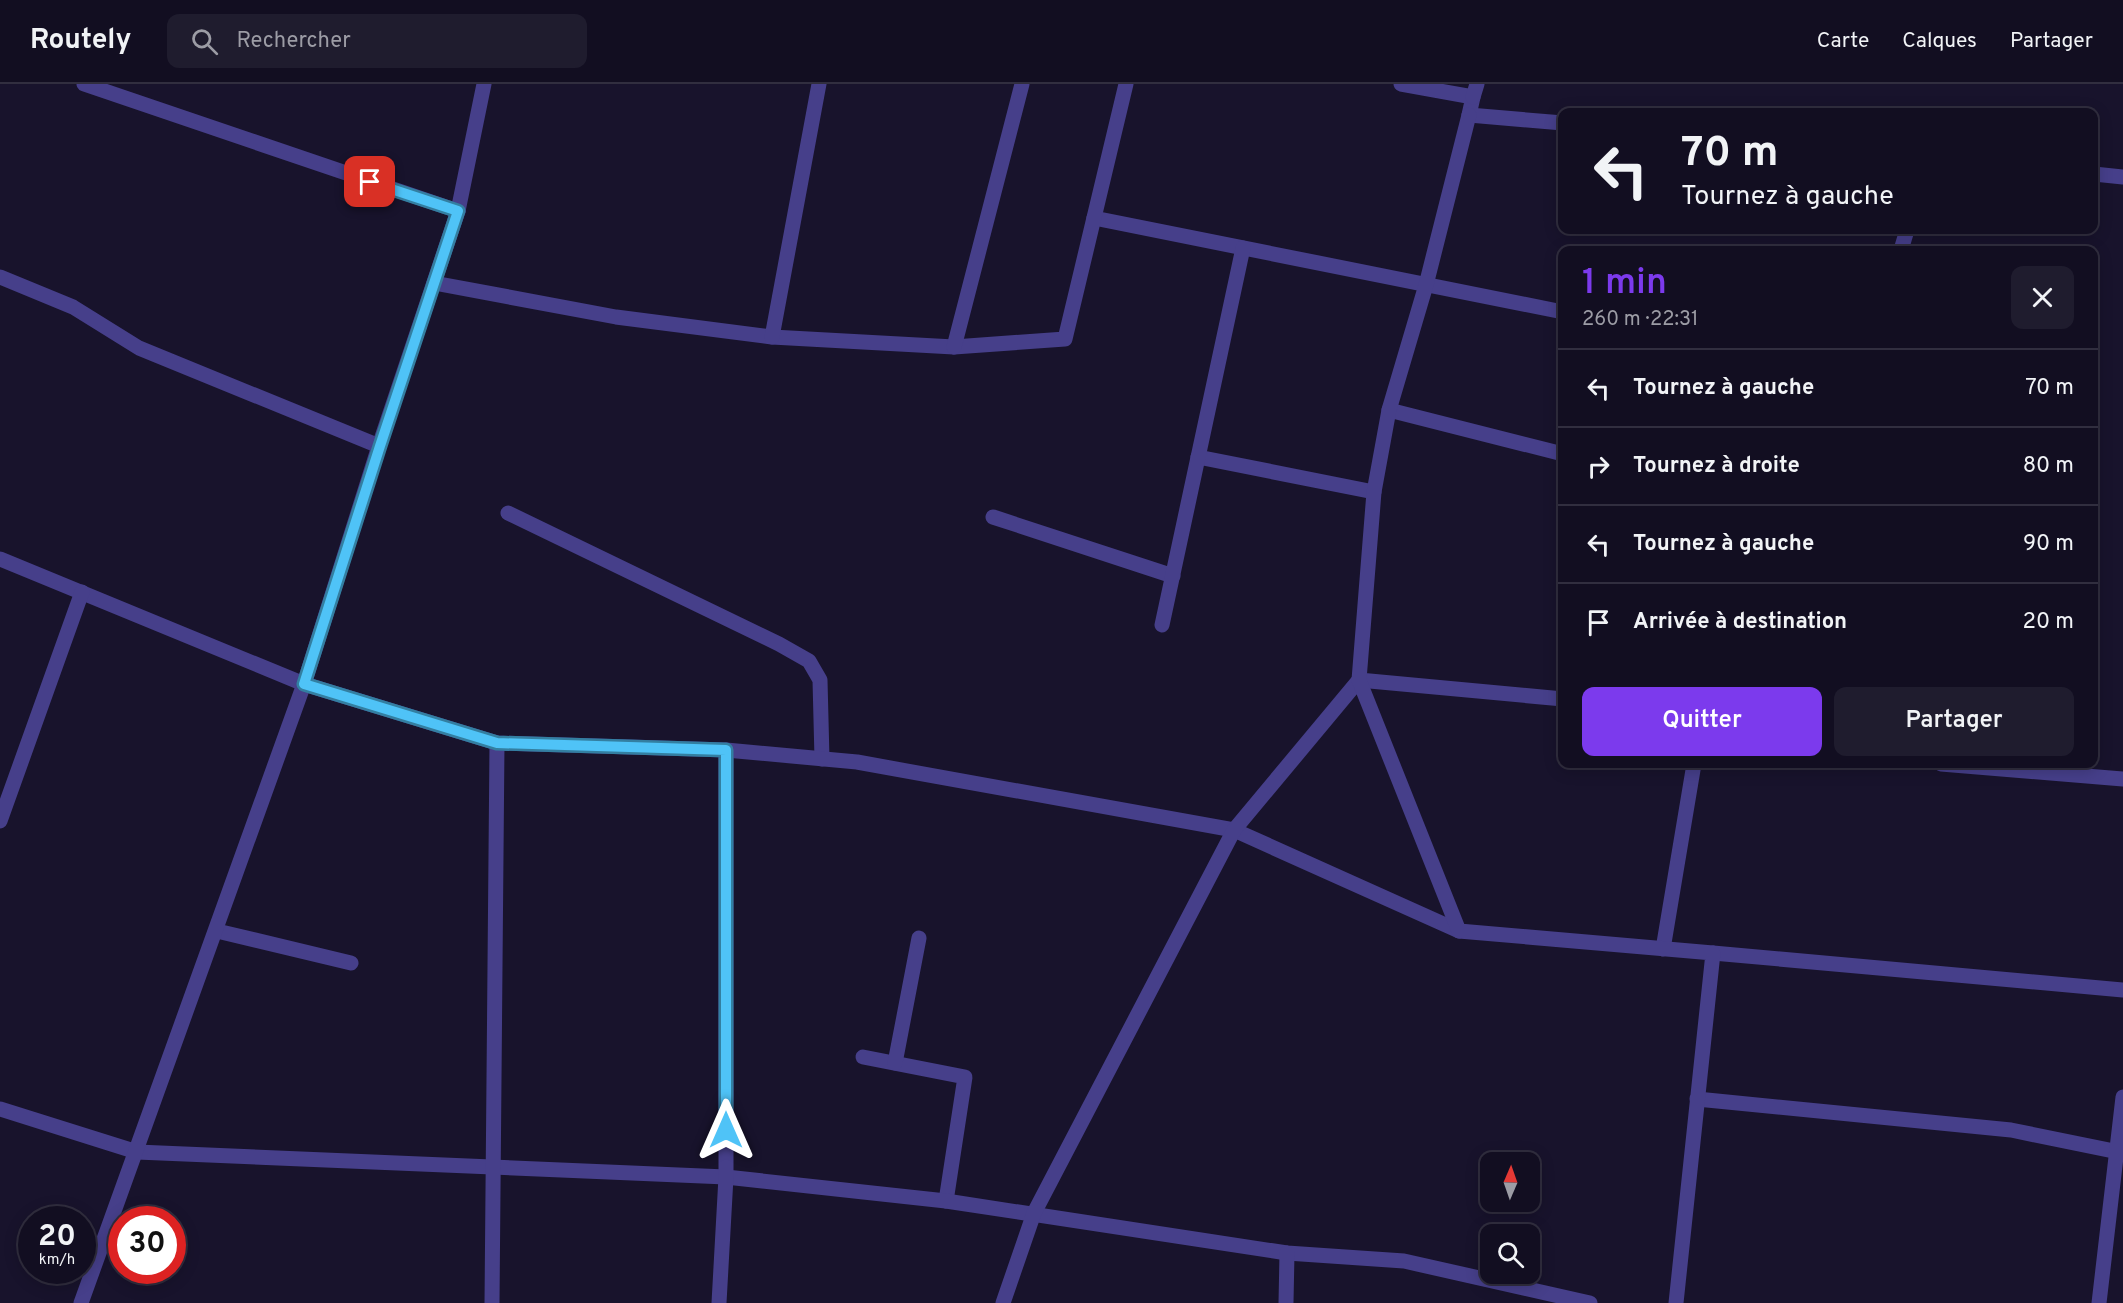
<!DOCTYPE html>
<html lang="fr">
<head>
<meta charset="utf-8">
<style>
	body { margin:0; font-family:Overpass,sans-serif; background:#1f1c2e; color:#f1f3f6; height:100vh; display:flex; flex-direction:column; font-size:22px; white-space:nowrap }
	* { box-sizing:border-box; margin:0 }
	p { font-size:20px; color:#9c9ca5 }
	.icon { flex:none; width:33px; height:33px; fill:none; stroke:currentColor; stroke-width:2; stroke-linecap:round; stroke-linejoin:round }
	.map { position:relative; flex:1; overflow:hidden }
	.side { position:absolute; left:1558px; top:162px; width:540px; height:522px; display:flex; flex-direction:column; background:#120e21; border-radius:12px; box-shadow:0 3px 15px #0003,0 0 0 2px #312e3f }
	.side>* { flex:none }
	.guide { position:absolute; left:1558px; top:24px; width:540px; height:126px; border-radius:12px; box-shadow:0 3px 15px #0003,0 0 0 2px #312e3f; background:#120e21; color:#f1f3f6; overflow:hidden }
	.needle { width:39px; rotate:2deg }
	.tools { position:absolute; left:1480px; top:1068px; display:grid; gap:12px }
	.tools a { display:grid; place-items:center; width:60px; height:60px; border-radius:12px; background:#120e21; box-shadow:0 3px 15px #0003,0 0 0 2px #312e3f; font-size:30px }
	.speed { position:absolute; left:18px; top:1122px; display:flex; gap:12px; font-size:30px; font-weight:700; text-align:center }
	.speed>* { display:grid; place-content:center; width:78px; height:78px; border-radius:50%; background:#120e21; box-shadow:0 3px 15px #0003,0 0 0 2px #312e3f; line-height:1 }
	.speed small { font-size:15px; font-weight:400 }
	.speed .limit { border:9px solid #d22; background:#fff; color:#111 }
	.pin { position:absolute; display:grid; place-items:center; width:51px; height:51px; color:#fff; margin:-26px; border-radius:12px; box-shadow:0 3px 9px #0006 }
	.me { position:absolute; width:66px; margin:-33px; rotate:0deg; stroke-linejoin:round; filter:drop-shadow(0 0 4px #0008) }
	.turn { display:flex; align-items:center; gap:21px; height:126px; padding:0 24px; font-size:27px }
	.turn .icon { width:78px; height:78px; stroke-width:2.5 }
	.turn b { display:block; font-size:42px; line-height:51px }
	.round { display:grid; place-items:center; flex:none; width:63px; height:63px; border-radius:12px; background:#1f1c2e }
	.summary { display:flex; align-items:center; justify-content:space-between; height:102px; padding:0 24px }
	h1 { font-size:36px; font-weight:600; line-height:45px; color:#7c3aed }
	.button { display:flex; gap:12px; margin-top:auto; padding:12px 24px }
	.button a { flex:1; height:69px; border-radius:12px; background:#7c3aed; color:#fff; font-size:24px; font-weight:600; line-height:69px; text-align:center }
	.button a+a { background:#1f1c2e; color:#f1f3f6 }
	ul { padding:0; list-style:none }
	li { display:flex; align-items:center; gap:18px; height:78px; padding:0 24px; border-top:2px solid #312e3f }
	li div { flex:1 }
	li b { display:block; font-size:22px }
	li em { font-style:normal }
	header { display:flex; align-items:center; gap:36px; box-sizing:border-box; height:84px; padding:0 30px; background:#120e21; border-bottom:2px solid #312e3f }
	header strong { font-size:28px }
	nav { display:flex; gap:33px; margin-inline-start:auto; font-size:21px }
	.search { width:420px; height:54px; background:#1f1c2e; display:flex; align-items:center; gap:15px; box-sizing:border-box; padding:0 21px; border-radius:12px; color:#9c9ca5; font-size:22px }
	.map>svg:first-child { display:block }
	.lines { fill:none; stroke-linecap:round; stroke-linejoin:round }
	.minor { stroke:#463f8a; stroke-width:15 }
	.tertiary { stroke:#463f8a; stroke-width:15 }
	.route-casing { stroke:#337fa1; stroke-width:15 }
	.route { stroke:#4fc3f7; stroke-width:10 }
</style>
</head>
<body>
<header>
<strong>Routely</strong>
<div class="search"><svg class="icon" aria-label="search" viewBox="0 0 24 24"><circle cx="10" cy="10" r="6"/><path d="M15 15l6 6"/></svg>Rechercher</div>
<nav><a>Carte</a><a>Calques</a><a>Partager</a></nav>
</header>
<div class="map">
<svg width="2123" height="1219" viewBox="0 0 2123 1219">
	<rect width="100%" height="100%" fill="#18132c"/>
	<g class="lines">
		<!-- minor -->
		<g class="minor">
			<polyline points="84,0 458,127"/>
			<polyline points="1401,0 1473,13 1469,31 1563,39"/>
			<polyline points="2094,90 2123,93"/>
			<polyline points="1094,134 1563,228"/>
			<polyline points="1901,166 1907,146"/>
			<polyline points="0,193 73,223 139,264 379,362"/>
			<polyline points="434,199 616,233 772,253 954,263 1065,255 1126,0"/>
			<polyline points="772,253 819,0"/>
			<polyline points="954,263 1022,0"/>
			<polyline points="1389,326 1563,370"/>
			<polyline points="1198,373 1374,408"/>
			<polyline points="508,429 779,560 809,577 820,596 822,675"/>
			<polyline points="993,433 1173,492"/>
			<polyline points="0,475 304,600 497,659 726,666 857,678 1234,746 1459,847"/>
			<polyline points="1162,541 1243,164"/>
			<polyline points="1941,680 2123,695"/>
			<polyline points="0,737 82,508"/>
			<polyline points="217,847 351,879"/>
			<polyline points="1663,865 1694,680"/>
			<polyline points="1713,869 2123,906"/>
			<polyline points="863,973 965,993 946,1117"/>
			<polyline points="895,979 919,854"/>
			<polyline points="1697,1015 2011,1046 2123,1069"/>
			<polyline points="0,1025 137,1068 726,1093 946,1117 1287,1169 1404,1177 1590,1219"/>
			<polyline points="81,1219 304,600 379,362 458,127 484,0"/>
			<polyline points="492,1219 497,659"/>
			<polyline points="719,1219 726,1093 726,666"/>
			<polyline points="1003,1219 1034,1129 1234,746 1359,596 1563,615"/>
			<polyline points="1286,1219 1287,1169"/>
			<polyline points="2099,1219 2123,1013"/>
		</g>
		<!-- tertiary -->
		<g class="tertiary">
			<polyline points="1473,13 1477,0"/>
			<polyline points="1469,31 1426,201 1389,326 1374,408 1359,596 1459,847 1713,869 1676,1219"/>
		</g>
	</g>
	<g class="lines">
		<!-- route casing -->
		<g class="route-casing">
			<polyline id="route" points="370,98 458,127 380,362 304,600 497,659 726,666 726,1046"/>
		</g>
		<!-- route -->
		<use href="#route" class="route"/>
	</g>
</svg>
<div class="tools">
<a><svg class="needle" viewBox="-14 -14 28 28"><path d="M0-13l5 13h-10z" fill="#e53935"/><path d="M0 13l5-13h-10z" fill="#9c9ca5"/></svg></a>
<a><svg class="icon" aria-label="search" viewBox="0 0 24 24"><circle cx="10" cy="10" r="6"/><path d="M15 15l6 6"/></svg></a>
</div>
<div class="speed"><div>20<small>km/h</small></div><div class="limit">30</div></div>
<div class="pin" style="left:370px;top:98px;background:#d93025"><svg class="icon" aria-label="arrive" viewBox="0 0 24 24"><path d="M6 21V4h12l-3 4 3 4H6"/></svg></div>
<svg class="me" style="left:726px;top:1046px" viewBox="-20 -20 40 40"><path d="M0-17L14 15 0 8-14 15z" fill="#4fc3f7" stroke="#fff" stroke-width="4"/></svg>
<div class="guide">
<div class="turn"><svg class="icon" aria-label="left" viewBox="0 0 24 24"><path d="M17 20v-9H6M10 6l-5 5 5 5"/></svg><div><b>70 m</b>Tournez à gauche</div></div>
</div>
<section class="side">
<div class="summary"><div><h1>1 min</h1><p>260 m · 22:31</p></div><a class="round"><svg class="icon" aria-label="close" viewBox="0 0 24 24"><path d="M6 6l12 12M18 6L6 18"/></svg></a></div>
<ul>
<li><svg class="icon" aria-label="left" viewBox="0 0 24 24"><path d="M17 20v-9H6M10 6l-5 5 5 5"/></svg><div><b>Tournez à gauche</b></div><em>70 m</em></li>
<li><svg class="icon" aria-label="right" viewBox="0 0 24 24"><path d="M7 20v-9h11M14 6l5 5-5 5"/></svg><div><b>Tournez à droite</b></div><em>80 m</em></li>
<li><svg class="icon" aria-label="left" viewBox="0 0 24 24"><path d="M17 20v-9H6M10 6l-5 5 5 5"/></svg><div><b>Tournez à gauche</b></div><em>90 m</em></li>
<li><svg class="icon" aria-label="arrive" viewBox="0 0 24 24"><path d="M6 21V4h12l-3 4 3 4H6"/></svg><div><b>Arrivée à destination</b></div><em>20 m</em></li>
</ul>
<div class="button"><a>Quitter</a><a>Partager</a></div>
</section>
</div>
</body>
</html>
